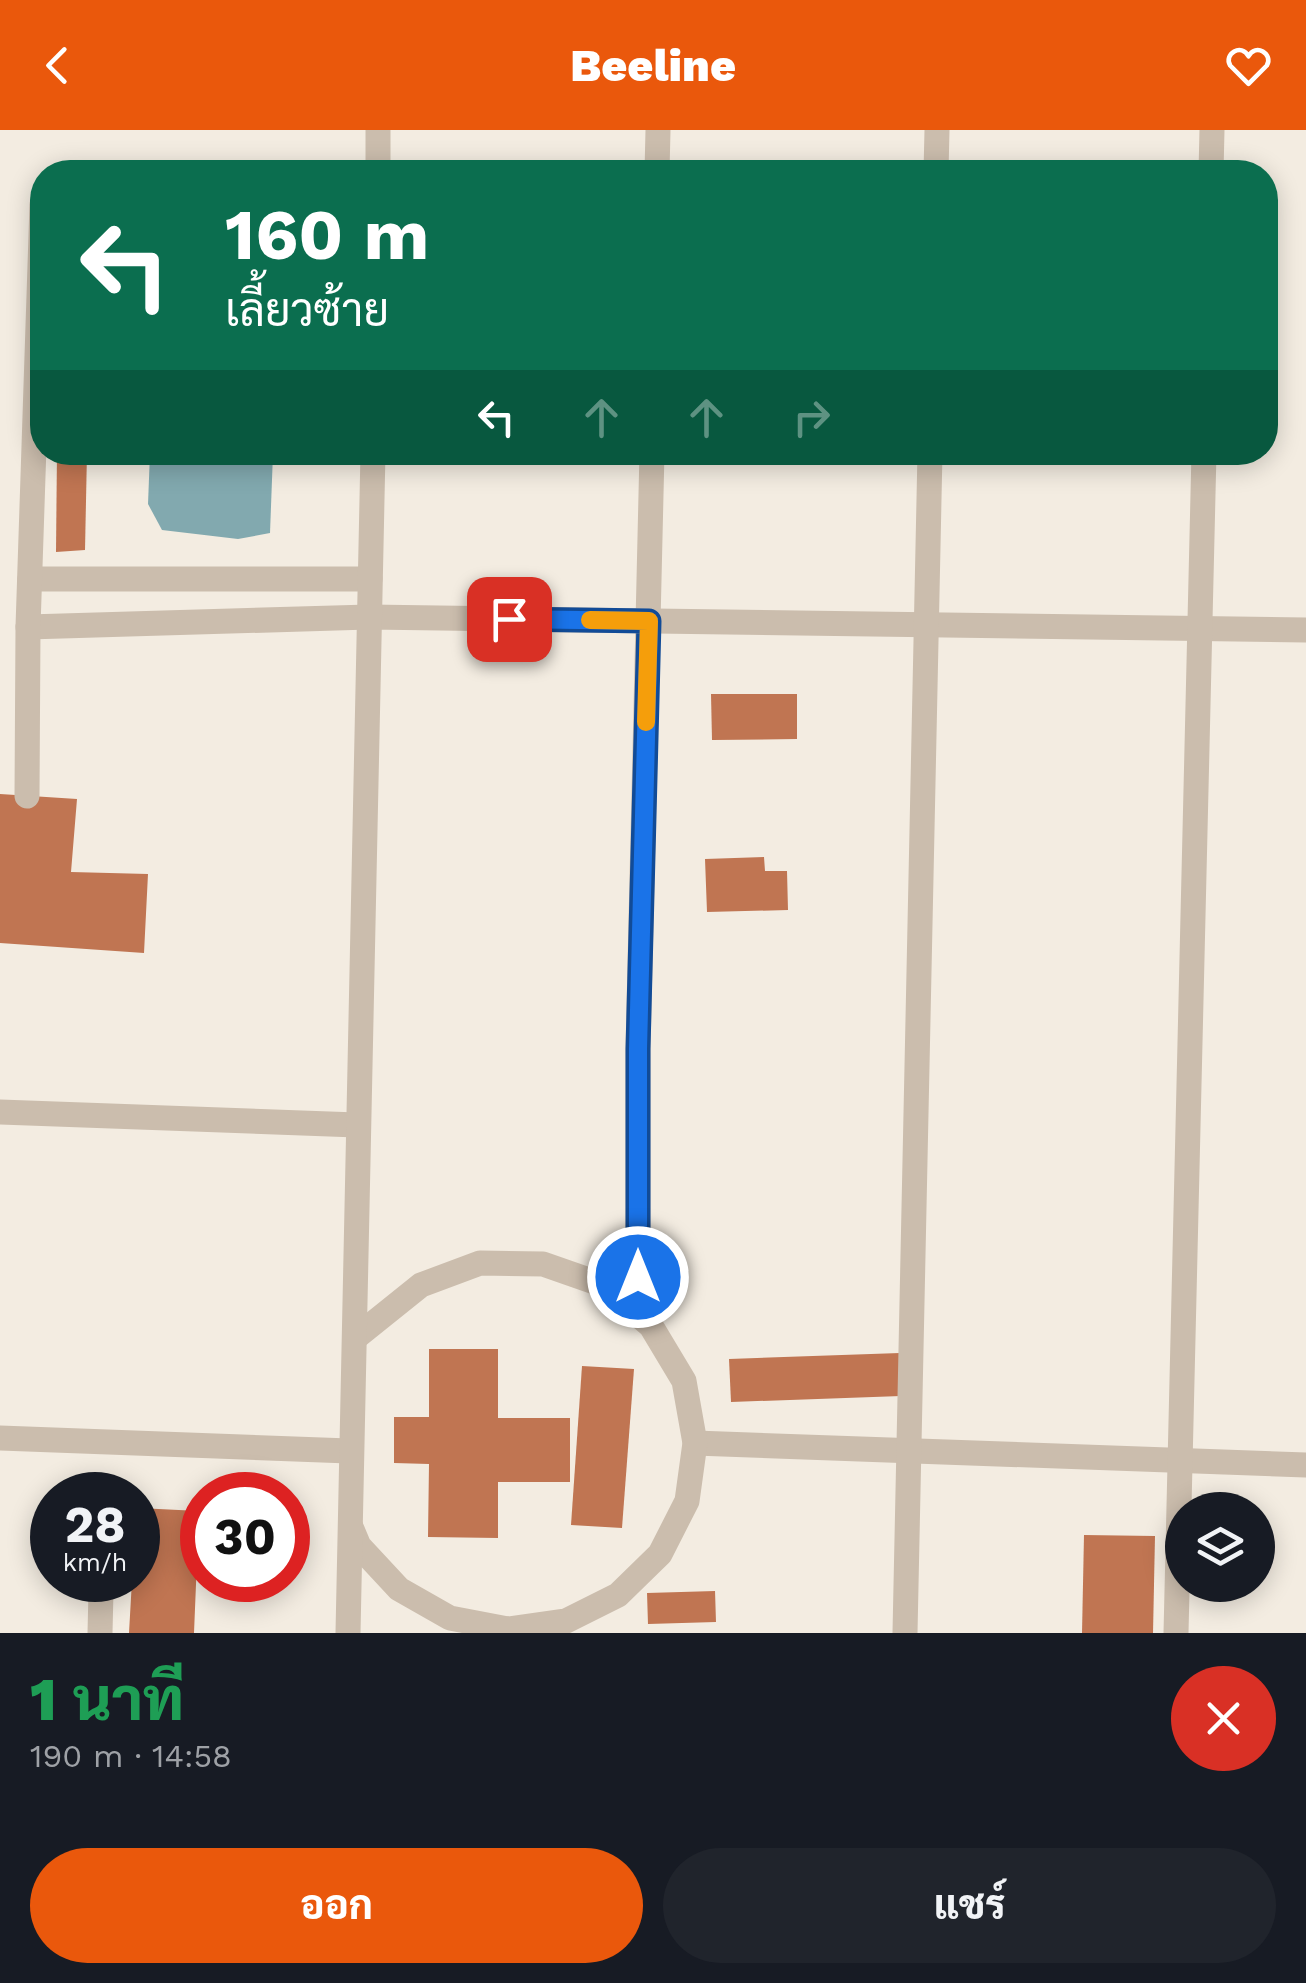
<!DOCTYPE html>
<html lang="th">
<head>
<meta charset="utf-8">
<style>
	body { margin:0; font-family:"Work Sans",Sarabun,sans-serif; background:#20242c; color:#f1f3f6; height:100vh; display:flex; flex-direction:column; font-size:38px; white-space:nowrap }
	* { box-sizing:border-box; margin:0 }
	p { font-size:32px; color:#9ea1a6 }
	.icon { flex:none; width:55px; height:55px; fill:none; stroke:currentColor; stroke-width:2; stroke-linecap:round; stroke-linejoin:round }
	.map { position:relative; height:1503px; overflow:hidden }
	.details { display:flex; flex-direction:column; background:#171b24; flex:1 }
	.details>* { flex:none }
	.banner { position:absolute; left:30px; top:30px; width:1248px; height:305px; border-radius:40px; box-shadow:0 5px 25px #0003; background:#0b6e4f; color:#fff; overflow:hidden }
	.buttons { position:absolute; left:1165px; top:1362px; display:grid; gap:20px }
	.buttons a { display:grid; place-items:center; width:110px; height:110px; border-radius:50%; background:#171b24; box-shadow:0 5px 25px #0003; font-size:50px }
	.speed { position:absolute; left:30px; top:1342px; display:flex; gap:20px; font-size:50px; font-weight:700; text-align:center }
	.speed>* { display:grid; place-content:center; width:130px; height:130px; border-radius:50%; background:#171b24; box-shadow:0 5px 25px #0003; line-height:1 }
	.speed small { font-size:25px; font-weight:400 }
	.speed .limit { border:15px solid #d22; background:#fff; color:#111 }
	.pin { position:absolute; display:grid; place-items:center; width:85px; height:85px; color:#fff; margin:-42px; border-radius:20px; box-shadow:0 5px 15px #0006 }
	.me { position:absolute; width:110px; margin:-55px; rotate:0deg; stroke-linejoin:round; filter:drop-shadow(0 0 8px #0008) }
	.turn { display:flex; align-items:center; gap:35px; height:210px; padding:0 30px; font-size:45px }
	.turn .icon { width:130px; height:130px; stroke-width:2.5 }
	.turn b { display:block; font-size:70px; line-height:85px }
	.lanes { display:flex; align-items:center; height:95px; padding:0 30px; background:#0003; justify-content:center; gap:50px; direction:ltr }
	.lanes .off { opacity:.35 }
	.round { display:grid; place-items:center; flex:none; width:105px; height:105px; border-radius:52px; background:#20242c }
	.head { display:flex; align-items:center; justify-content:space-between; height:170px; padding:0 30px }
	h1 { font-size:60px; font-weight:800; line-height:75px; color:#1e9e55 }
	.cta { display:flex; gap:20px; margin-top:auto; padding:20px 30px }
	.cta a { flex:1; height:115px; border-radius:60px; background:#ea580c; color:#fff; font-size:40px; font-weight:800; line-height:115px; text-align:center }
	.cta a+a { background:#20242c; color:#f1f3f6 }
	header { display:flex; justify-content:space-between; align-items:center; height:130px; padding:0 30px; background:#ea580c; color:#fff; font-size:45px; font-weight:800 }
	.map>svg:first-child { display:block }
	.water { fill:#82a9af }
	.building { fill:#c07552 }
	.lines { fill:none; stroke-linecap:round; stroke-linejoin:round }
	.minor { stroke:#cbbdad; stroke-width:25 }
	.route-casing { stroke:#114b97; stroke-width:25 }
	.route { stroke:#1a73e8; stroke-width:18 }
	.slow { stroke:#f59e0b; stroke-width:18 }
</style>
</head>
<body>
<header><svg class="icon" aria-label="back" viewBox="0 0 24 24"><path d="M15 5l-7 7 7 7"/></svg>Beeline<svg class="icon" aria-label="heart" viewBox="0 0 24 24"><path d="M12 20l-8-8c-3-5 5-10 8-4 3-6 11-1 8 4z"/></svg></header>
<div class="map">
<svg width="1306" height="1503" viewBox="0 0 1306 1503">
	<rect width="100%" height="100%" fill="#f3ece1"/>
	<!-- water -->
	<polygon class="water" points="150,323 273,323 270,403 238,409 162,400 148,374"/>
	<!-- building -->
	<g class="building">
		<polygon points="57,322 87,322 85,420 56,422"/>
		<polygon points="711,564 797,564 797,609 712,610"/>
		<polygon points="0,664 77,669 71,742 148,744 144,823 0,813"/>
		<polygon points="764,727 765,741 787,741 788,780 707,782 705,729"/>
		<polygon points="429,1219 498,1219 498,1288 570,1288 570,1352 498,1352 498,1408 428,1407 429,1334 394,1333 394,1287 429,1287"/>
		<polygon points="900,1223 901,1266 731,1272 729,1229"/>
		<polygon points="582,1236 634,1239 622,1398 571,1395"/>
		<polygon points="138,1378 199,1381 194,1503 129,1503 132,1450 138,1450"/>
		<polygon points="1084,1405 1155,1406 1153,1503 1082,1503"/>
		<polygon points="715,1461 716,1492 648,1494 647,1463"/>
	</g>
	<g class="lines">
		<!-- minor -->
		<g class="minor">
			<polyline points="378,42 378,0"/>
			<polyline points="657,42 658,0"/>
			<polyline points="936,42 937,0"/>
			<polyline points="1211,42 1212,0"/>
			<polyline points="30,449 370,449"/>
			<polyline points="28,497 369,487 1306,500"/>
			<polyline points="27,666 28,497 42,75"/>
			<polyline points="0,982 357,995"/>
			<polyline points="638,1185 638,919 652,322"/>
			<polyline points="0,1308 349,1321"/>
			<polyline points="695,1313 1306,1335"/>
			<polyline points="351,1397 359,1416 399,1459 450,1488 508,1499 566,1491 618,1465 660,1424 687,1371 695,1313 684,1251 651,1196 603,1155 543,1134 480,1133 421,1155 355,1208"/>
			<polyline points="100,1503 101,1461"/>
			<polyline points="348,1503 373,322"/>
			<polyline points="905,1503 930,322"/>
			<polyline points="1176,1503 1204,322"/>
		</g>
	</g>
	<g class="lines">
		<!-- route casing -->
		<g class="route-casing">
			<polyline id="route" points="509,489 649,491 638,919 638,1147"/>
		</g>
		<!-- route -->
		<use href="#route" class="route"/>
		<!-- slow -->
		<polyline class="slow" points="590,490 649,491 646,592"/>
	</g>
</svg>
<div class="buttons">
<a><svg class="icon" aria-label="layers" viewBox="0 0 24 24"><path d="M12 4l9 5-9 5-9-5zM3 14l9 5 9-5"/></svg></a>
</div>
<div class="speed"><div>28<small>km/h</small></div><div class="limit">30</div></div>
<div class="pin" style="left:509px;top:489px;background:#d93025"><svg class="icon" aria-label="arrive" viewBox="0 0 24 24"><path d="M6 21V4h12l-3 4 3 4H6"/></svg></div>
<svg class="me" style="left:638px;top:1147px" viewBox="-20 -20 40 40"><circle r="17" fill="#1a73e8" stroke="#fff" stroke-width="3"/><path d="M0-11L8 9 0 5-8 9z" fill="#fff"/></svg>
<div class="banner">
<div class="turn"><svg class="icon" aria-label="left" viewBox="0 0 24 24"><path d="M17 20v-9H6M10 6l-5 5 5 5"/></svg><div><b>160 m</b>เลี้ยวซ้าย</div></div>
<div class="lanes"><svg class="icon" aria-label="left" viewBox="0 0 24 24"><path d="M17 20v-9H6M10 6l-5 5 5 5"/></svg><svg class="icon off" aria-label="ahead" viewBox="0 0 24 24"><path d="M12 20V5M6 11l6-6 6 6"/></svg><svg class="icon off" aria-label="ahead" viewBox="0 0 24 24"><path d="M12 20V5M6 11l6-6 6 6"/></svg><svg class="icon off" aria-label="right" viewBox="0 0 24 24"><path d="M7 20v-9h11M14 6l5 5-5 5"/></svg></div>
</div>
</div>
<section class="details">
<div class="head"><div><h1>1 นาที</h1><p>190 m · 14:58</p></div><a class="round" style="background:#d93025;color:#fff"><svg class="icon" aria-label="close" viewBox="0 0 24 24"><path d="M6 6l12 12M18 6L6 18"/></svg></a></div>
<div class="cta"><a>ออก</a><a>แชร์</a></div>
</section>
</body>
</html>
